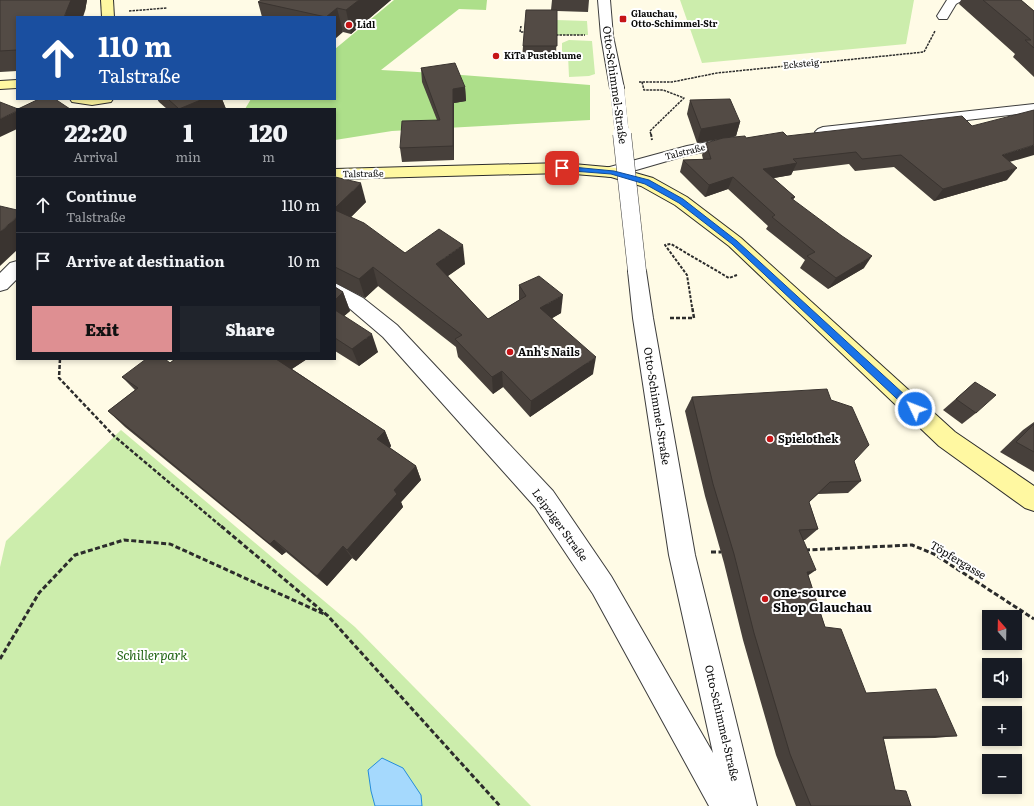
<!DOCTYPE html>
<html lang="en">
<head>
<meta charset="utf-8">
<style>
	body { margin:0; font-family:Literata,serif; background:#20242c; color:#f1f3f6; height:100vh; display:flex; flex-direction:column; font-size:15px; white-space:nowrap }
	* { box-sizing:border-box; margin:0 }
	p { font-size:13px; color:#9ea1a6 }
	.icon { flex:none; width:22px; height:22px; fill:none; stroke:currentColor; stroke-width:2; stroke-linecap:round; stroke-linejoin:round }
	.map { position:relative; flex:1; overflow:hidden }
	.sheet { position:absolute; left:16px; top:108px; width:320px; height:252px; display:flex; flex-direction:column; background:#171b24; border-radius:0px; box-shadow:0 2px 6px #0003 }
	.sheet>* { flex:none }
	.banner { position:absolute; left:16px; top:16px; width:320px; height:84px; border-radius:0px; box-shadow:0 2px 6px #0003; background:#1a4fa0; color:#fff; overflow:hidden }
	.needle { width:26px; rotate:340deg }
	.buttons { position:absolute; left:982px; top:610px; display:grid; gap:8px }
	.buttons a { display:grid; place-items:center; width:40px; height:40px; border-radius:0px; background:#171b24; box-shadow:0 2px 6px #0003; font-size:20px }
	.pin { position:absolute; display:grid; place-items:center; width:34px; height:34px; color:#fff; margin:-17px; border-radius:8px; box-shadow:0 2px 6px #0006 }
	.me { position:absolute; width:44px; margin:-22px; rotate:313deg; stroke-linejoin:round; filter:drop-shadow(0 0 3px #0008) }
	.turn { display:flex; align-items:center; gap:14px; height:84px; padding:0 16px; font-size:18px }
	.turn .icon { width:52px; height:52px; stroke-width:2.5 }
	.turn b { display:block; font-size:28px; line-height:34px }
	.eta { display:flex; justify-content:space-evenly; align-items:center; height:68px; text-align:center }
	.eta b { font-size:24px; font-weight:800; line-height:28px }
	.cta { display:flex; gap:8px; margin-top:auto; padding:8px 16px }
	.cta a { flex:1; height:46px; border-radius:0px; background:#de8f92; color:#111; font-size:16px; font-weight:800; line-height:46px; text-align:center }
	.cta a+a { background:#20242c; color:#f1f3f6 }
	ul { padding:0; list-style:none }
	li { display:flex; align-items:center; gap:12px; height:56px; padding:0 16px; border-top:1px solid #363941 }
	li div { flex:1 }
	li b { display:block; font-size:15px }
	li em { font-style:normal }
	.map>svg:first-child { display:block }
	.green { fill:#ccedac }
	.forest { fill:#addf8a }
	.water { fill:#a5d9fd; stroke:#248cdb }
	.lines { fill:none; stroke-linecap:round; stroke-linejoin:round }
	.street-casing { stroke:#3d3d3d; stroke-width:2 }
	.secondary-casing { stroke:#2c2c2c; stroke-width:2 }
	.path-far3 { stroke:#2c2c2c; stroke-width:1.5; stroke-dasharray:2.5 1; stroke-linecap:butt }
	.path-far2 { stroke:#2c2c2c; stroke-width:2; stroke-dasharray:3 1.5; stroke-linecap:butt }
	.path-far1 { stroke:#2c2c2c; stroke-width:2.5; stroke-dasharray:4 2; stroke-linecap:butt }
	.path { stroke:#2c2c2c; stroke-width:3; stroke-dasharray:5 2.5; stroke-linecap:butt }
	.street { fill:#fff; fill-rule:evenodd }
	.secondary { fill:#fff8a1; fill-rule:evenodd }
	.street-bridge-far1-casing { stroke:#3d3d3d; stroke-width:14; stroke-linecap:butt }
	.street-bridge-casing { stroke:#3d3d3d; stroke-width:19; stroke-linecap:butt }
	.street-bridge-far1 { stroke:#fff; stroke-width:14 }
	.street-bridge { stroke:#fff; stroke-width:18 }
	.wall { fill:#47403b }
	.shaded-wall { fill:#3a3430 }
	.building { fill:#534b45; stroke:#3a3430 }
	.route { fill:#1a73e8; stroke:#114b97 }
	.poi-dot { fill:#c61517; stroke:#fff; stroke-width:1.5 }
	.labels { text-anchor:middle; stroke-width:4; stroke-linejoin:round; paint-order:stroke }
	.far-poi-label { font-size:9px; font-weight:bold; fill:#0a0a0a; stroke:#fff; text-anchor:start }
	.far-street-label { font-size:9px; fill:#0a0a0a; stroke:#fff }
	.street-label { font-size:11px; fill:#0a0a0a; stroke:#fff }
	.poi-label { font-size:11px; font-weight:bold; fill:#0a0a0a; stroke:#fff; text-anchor:start }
	.near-poi-label { font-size:13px; font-weight:bold; fill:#0a0a0a; stroke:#fff; text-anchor:start }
	.near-park-label { font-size:13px; font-style:italic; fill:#236615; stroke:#fff }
</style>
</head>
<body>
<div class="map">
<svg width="1034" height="806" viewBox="0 0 1034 806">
	<rect width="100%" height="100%" fill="#fffbe6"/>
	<!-- green -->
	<g class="green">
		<polygon points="680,0 914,0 906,44 702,63"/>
		<polygon points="556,20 587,21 588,35 556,35"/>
		<polygon points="569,40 592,41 595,74 589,76 569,77 568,55 562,54 562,43"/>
		<polygon points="121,430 355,627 531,806 0,806 0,567 6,541"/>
	</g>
	<!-- forest -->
	<path class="forest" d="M 394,0 L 487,0 L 486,10 L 459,9 L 381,70 C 451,73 520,80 590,85 L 590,120 L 392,131 L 335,140 L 335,109 L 245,109 L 251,99 L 335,99 L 335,49 Z"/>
	<!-- water -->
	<polygon class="water" points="382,758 403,768 421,795 422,806 375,806 371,791 368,770"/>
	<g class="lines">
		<!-- street casing -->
		<g class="street-casing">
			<g id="street">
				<polygon points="598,0 610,0 613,36 624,88 622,91 612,91 610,88 601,36"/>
				<polygon points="947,0 963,0 956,4 947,19 939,19 937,16"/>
				<polygon points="1034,104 1034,112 823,137 818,135 815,132 818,129 823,127"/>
				<polygon points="733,137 739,139 741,142 739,145 688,155 612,177 606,176 604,172 606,168 687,146"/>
				<polygon points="17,261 17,279 7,289 0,291 0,273 10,263"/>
				<polygon points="637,264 644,266 646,271 653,318 695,555 757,806 709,806 593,594 535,507 383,337 349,308 335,299 335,283 363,298 397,325 553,491 611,576 713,753 669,555 633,318 628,271 630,266"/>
			</g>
		</g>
		<!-- secondary casing -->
		<g class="secondary-casing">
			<g id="secondary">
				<polygon points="101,0 113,0 114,17 102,17"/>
				<polygon points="17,80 17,88 0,89 0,81"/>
				<polygon points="70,99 113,99 111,102 92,105 72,102"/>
				<polygon points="562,163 618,168 653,178 687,197 741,238 955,432 1034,486 1034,511 1025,508 939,446 729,246 675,205 641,186 611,177 562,173 335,179 335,169"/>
			</g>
		</g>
		<!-- path-far3 -->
		<g class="path-far3">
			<polyline points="129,11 167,8"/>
			<polyline points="521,26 520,32 525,32"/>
			<polyline points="556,35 585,35"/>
			<polyline points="639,82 672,82 717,73 924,52 935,31"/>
			<polyline points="642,82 644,90 663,90 684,98 650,131 651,135"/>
		</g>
		<!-- path-far2 -->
		<g class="path-far2">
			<polyline points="651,134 652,140"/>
			<polyline points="692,307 687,275 665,245 671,244 729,278 737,275"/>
		</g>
		<!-- path-far1 -->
		<g class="path-far1">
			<polyline points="670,318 694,318 692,306"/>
			<polyline points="60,359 59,378 114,436 222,527"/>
		</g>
		<!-- path -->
		<g class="path">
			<polyline points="221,526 328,616 500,806"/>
			<polyline points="805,550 912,545 934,554 1034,619"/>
			<polyline points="711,552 721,552"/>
			<polyline points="0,659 39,593 75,555 124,540 170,544 324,614"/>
		</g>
		<!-- street -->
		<use href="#street" class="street"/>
		<!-- secondary -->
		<use href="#secondary" class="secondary"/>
		<!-- street-bridge-far1 casing -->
		<g class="street-bridge-far1-casing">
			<polyline id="street-bridge-far1" points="617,88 622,135"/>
		</g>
		<!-- street-bridge casing -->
		<g class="street-bridge-casing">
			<polyline id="street-bridge" points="622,134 637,271"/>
		</g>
		<!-- street-bridge-far1 -->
		<use href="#street-bridge-far1" class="street-bridge-far1"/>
		<!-- street-bridge -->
		<use href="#street-bridge" class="street-bridge"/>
	</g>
	<!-- wall -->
	<g class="wall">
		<polygon points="0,0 87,0 85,11 17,17 17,71 0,72"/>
		<polygon points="391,0 351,34 343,32 335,17 262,17 258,2"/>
		<polygon points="552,0 589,0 588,12 557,11 556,59 522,59 523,46 551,10"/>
		<polygon points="961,0 1021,0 1034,11 1034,77 1013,57 1015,54 959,4"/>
		<polygon points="421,68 465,87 466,101 454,103 454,160 402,162 400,148 437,120 422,82"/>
		<polygon points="157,99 222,99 226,109 167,109 159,102"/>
		<polygon points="690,100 740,122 736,136 697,143 687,114"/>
		<polygon points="787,136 1010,162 1007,180 934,201 894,167 855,171 849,164 793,171 791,175 773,178 795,197 793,200 864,268 828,289 800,268 805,260 766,229 768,226 728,189 705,197 680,172 683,160 703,159 702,155 706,143 746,138"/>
		<polygon points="335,177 366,202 351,217 405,253 465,264 448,276 488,319 519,300 519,285 561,313 552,318 593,374 530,417 503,387 493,394 458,357 456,347 378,286 365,298 335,283"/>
		<polygon points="335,287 343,292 350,311 344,316 378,352 359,366 335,351"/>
		<polygon points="175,359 307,359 292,369 385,431 391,446 390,448 416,466 421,480 401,502 403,507 356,561 352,558 327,586 286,552 282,555 125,427 108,411 135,390 122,377 170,363"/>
		<polygon points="975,382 976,413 962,424 943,410"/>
		<polygon points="692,397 854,461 861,481 848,493 818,494 809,502 818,529 805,540 803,540 808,575 825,627 866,693 957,736 935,738 883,739 895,790 911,806 796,806 776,755 743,640 724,563 705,496 685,411"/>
		<polygon points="1034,422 1034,472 1000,452 1023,430"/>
	</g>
	<!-- shaded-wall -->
	<g class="shaded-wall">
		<polygon points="71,0 87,0 85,11 83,17 64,17"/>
		<polygon points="359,0 391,0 351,34 346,10"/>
		<polygon points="337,8 343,32 335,39 335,17 326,17"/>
		<polygon points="465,87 466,101 454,103 454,160 453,146 453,89"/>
		<polygon points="203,99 222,99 226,109 179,109"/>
		<polygon points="17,111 17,129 0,137 0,119"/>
		<polygon points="740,122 736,136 697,143 701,129"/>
		<polygon points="1034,145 1034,155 992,167 1002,155"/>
		<polygon points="797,163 791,175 758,181 763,169"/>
		<polygon points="1017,168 1007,180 934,201 943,189"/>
		<polygon points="733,177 728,189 705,197 709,185"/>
		<polygon points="361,183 366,202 340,228 335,213 335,208"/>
		<polygon points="17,217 17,250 0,266 0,232"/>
		<polygon points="463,245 465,264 439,282 436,264"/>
		<polygon points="872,256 864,268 828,289 836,278"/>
		<polygon points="373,267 378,286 365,298 359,279"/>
		<polygon points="343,292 350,311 335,324 335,300"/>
		<polygon points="563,295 561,313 539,326 540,308"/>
		<polygon points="372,334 378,352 359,366 352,349"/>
		<polygon points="596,357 593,374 530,417 531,401"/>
		<polygon points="275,359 307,359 284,374"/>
		<polygon points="502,371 503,387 493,394 492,377"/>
		<polygon points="385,431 391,446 384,454 377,439"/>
		<polygon points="416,466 421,480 401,502 403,507 356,561 347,550 394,490"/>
		<polygon points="274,540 286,552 282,555 270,544"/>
		<polygon points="343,546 352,558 327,586 317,576"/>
		<polygon points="816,570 803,579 807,572"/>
	</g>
	<!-- building -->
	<g class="building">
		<polygon points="0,0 71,0 64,17 17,17 17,50 0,51"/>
		<polygon points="261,0 359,0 346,10 337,8 326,17 258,2"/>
		<polygon points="983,0 1021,0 1034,11 1034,48 1025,40 1031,40"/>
		<polygon points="526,10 557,10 557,46 523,46"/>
		<polygon points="455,63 465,87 453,89 453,146 400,148 402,121 440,120 421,68"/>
		<polygon points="39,99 55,99 70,109 17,109 17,111 0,119 0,102 18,109"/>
		<polygon points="168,99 203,99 179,109"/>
		<polygon points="730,99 740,122 701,129 690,100"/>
		<polygon points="1034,110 1034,145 1002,155 1017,168 943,189 901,155 862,159 856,152 793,159 797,163 763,169 795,197 791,198 842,236 872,256 836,278 807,256 815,252 772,217 775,215 733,177 709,185 683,160 711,159 706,143 723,138 745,136 746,138 783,132 787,136 962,116 972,126"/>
		<polygon points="335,177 361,183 335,208"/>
		<polygon points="0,206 17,210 17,217 0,232"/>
		<polygon points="335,210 364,223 405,253 439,229 463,245 436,264 488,319 526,296 519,285 539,276 563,295 540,308 596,357 531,401 502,371 492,377 455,339 462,335 373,267 359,279 335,267"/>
		<polygon points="335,287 343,292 335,300"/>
		<polygon points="335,310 372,334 352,349 335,338"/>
		<polygon points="146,359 165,359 170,363 175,359 276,359 385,431 377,439 416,466 394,490 397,494 347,550 343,546 317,576 274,540 270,544 108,411 138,388 122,377"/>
		<polygon points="975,382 996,395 976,413 956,399"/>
		<polygon points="827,389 831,400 852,407 869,445 854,461 861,481 830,482 809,502 818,529 799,530 816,570 807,572 825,627 841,629 866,693 936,689 957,736 883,737 895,790 906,791 911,806 811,806 790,754 754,633 734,554 713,484 692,397"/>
		<polygon points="1034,424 1034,452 1016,442"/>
	</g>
	<!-- route -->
	<polygon class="route" points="562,166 614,171 649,180 683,199 737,241 918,407 918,412 911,412 732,244 679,203 645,184 611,174 560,170 560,167"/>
	<!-- markers -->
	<g class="poi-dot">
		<rect x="619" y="15" width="8" height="8" rx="2"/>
		<circle cx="349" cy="25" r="4"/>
		<circle cx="496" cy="56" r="4"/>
		<circle cx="510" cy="352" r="4"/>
		<circle cx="770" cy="439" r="4"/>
		<circle cx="765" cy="599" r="4"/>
	</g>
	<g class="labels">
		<!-- far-poi labels -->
		<g class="far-poi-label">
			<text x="631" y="17">Glauchau,<tspan x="631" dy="10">Otto-Schimmel-Str</tspan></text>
			<text x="357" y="28">Lidl</text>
			<text x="504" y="59">KiTa Pusteblume</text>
		</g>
		<!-- far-street labels -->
		<g class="far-street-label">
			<text transform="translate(801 64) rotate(-6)" y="3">Ecksteig</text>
			<text transform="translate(685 152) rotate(-14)" y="3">Talstraße</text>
			<text transform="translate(363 174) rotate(-1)" y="3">Talstraße</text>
		</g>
		<!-- street labels -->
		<g class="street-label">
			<text transform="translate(615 85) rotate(82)" y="4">Otto-Schimmel-Straße</text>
			<text transform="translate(657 406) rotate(81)" y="4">Otto-Schimmel-Straße</text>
			<text transform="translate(560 525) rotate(54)" y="4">Leipziger Straße</text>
			<text transform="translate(958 560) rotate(31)" y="4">Töpfergasse</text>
			<text transform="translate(722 723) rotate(77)" y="4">Otto-Schimmel-Straße</text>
		</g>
		<!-- poi labels -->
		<g class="poi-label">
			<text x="518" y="356">Anh's Nails</text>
			<text x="778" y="443">Spielothek</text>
		</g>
		<!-- near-poi labels -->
		<g class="near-poi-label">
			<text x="773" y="597">one-source<tspan x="773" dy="15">Shop Glauchau</tspan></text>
		</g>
		<!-- near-park labels -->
		<g class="near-park-label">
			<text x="152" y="660">Schillerpark</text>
		</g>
	</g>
</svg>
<div class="buttons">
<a><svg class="needle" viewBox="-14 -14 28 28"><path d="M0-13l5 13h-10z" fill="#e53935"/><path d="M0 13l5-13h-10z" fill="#9ea1a6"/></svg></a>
<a><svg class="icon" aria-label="sound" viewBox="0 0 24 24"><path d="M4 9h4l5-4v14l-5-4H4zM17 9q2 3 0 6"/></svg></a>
<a>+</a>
<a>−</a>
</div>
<div class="pin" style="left:562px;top:168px;background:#d93025"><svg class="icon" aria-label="arrive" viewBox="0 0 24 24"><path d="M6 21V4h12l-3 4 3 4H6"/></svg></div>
<svg class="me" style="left:915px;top:409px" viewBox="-20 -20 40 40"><circle r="17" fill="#1a73e8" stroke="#fff" stroke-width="3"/><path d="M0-11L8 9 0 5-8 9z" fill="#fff"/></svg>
<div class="banner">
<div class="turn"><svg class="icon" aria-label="ahead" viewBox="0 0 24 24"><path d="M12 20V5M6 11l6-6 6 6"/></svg><div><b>110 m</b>Talstraße</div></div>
</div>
<section class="sheet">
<div class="eta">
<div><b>22:20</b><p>Arrival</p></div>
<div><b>1</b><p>min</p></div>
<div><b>120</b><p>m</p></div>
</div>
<ul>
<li><svg class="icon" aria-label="ahead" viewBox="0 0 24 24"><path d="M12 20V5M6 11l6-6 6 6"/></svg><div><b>Continue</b><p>Talstraße</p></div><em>110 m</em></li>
<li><svg class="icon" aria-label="arrive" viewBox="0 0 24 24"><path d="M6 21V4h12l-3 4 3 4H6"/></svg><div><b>Arrive at destination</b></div><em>10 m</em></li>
</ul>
<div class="cta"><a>Exit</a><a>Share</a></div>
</section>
</div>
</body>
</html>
